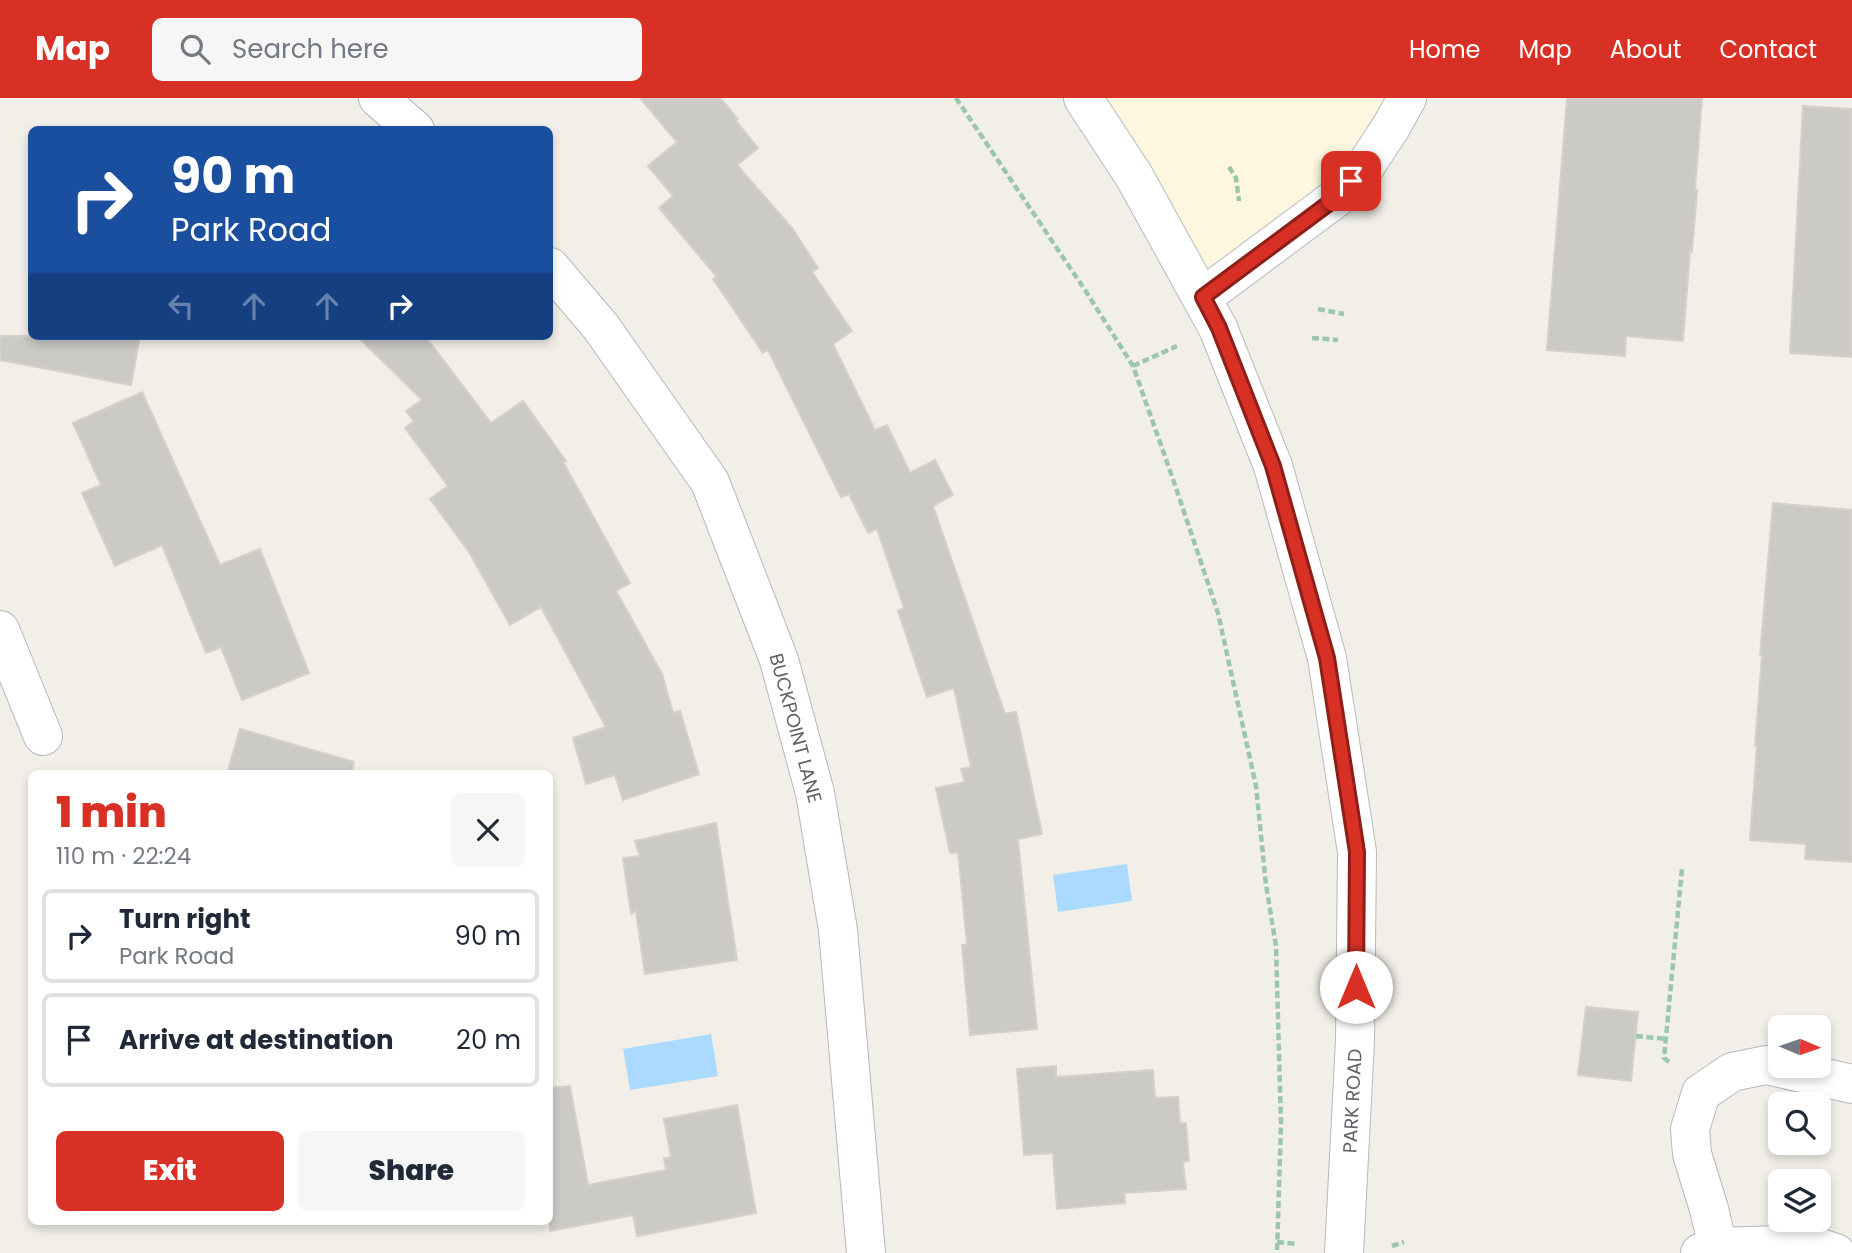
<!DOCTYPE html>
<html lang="en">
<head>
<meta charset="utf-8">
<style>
	body { margin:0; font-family:Poppins,sans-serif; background:#f6f6f7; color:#1f2937; height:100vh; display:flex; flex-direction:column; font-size:26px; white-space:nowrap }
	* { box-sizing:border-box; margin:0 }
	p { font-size:23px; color:#747a83 }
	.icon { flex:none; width:38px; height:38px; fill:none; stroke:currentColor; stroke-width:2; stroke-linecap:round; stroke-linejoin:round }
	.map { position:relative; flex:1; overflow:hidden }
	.panel { position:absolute; left:28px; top:672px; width:525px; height:455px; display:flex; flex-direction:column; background:#fff; border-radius:10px; box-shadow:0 4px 10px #0003 }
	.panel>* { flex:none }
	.banner { position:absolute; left:28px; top:28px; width:525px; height:214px; border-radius:10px; box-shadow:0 4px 10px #0003; background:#1a4fa0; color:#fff; overflow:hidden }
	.needle { width:46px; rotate:92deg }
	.buttons { position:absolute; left:1768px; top:917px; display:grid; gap:14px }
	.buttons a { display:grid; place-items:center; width:63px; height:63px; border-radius:10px; background:#fff; box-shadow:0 4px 10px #0003; font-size:35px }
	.pin { position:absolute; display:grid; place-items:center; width:60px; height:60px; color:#fff; margin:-30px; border-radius:14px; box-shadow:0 4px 10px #0006 }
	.me { position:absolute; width:77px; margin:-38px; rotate:0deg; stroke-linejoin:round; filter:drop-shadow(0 0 5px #0008) }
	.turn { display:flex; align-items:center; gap:24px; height:147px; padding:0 28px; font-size:32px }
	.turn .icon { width:91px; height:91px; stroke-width:2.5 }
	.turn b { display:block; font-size:49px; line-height:60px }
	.lanes { display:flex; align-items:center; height:66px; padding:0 28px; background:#0003; justify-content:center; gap:35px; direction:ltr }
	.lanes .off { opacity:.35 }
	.round { display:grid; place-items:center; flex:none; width:74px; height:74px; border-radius:10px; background:#f6f6f7 }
	.headline { display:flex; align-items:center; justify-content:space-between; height:119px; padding:0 28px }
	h1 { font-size:42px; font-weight:800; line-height:52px; color:#d93025 }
	.primary-button { display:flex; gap:14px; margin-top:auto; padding:14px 28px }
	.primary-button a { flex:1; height:80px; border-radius:10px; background:#d93025; color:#fff; font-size:28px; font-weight:800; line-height:80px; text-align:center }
	.primary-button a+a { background:#f6f6f7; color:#1f2937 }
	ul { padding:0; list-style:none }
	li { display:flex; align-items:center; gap:21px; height:94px; margin:0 14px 10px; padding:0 14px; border:4px solid #e0e1e3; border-radius:10px }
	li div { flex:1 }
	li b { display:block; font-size:26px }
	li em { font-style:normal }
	header { display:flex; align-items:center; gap:42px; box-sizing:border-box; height:98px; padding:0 35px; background:#d93025; color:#fff }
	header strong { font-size:33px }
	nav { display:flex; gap:38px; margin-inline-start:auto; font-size:24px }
	.search { width:490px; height:63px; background:#f6f6f7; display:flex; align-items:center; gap:18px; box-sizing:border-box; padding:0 24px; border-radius:10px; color:#747a83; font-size:26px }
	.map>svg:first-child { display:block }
	.commercial { fill:#fef7e0 }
	.water { fill:#aadaff }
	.building { fill:#cccac5; stroke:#d6d1c6; stroke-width:2 }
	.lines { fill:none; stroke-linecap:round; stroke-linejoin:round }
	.street-casing { stroke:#b5b8bc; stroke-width:40 }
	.secondary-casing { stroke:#b6babf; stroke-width:40 }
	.path { stroke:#9cc7a9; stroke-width:4.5; stroke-dasharray:7 3.5; stroke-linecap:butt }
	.street { stroke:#fff; stroke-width:38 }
	.secondary { stroke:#fff; stroke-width:38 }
	.route-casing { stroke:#8d1f18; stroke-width:18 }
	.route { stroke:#d93025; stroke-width:12 }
	.labels { text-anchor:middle; stroke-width:5; stroke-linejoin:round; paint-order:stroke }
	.street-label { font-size:19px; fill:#5f6368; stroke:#fff }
</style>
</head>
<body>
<header>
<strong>Map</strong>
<div class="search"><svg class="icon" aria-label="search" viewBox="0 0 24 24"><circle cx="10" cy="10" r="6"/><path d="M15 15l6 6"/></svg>Search here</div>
<nav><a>Home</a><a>Map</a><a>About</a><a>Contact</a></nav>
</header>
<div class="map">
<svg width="1852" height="1155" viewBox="0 0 1852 1155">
	<rect width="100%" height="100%" fill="#f1efe8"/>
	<!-- commercial -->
	<polygon class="commercial" points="1083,0 1407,0 1391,29 1203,199"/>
	<!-- water -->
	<g class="water">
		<polygon points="1127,766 1132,803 1058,814 1053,777"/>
		<polygon points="711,936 718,978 630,992 623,951"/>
	</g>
	<!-- building -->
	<g class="building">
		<polygon points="640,0 720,0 738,21 736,23 758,50 737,67 792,130 818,170 812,174 852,233 833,246 875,332 887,327 910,375 935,362 953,397 933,408 1005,616 1016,614 1042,736 1018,741 1037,931 970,937 962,847 967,846 958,754 950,755 936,690 965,684 961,671 971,669 954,590 927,599 898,513 904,510 877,431 868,435 849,396 841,399 768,252 763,255 713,181 717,179 659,110 673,98 648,68 677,44"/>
		<polygon points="1567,0 1702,0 1695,92 1697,92 1692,154 1690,153 1683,243 1626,238 1625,258 1547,252"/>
		<polygon points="1803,8 1852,11 1852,259 1790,255"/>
		<polygon points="0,238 140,238 131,287 0,262"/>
		<polygon points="357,238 425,238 491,325 523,303 566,363 563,364 630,485 616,493 662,576 673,615 680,613 699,676 623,702 615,677 586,686 573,640 606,629 541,509 510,527 469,454 430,401 448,388 405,330 414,323 406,313 422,302"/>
		<polygon points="142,294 220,467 260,451 309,575 242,602 221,549 206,555 162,447 115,468 82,395 101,387 73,325"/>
		<polygon points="1773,405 1852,412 1852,764 1805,761 1806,746 1750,742 1757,648 1755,648 1762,557 1760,557"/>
		<polygon points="240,631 354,664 352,676 227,676"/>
		<polygon points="716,725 737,862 645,876 636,813 631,816 623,760 640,758 635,743"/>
		<polygon points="1586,909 1638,914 1631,983 1578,977"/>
		<polygon points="1056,968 1056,979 1153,972 1155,1000 1178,999 1180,1025 1186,1025 1189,1063 1183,1064 1186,1091 1124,1095 1125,1105 1057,1111 1053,1055 1024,1057 1017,971"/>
		<polygon points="570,988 588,1087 666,1072 664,1060 671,1059 664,1021 737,1007 756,1115 637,1138 633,1117 550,1133 550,990"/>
	</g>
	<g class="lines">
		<!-- street casing -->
		<g class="street-casing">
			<g id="street">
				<polyline points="378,0 415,32"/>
				<polyline points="550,169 601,229 710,384 779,562 815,695 838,832 866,1155"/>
				<polyline points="0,532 43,638"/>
				<polyline points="1718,1149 1709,1111 1692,1056 1690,1031 1701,995 1732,974 1766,967 1852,986"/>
				<polyline points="1700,1155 1718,1149 1808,1146 1836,1155"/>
			</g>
		</g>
		<!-- secondary casing -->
		<g class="secondary-casing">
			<g id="secondary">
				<polyline points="1083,0 1134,78 1218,230 1273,368 1327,560 1357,754 1355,943 1344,1155"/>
				<polyline points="1203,199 1336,100 1366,67 1391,29 1407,0"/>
			</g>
		</g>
		<!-- path -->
		<g class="path">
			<polyline points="956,0 1085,192 1133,268 1174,384 1218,515 1256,688 1266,787 1276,848 1281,1026 1277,1155"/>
			<polyline points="1229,69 1236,80 1239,103"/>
			<polyline points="1318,211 1344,216"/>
			<polyline points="1312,240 1338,242"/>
			<polyline points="1133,268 1177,248"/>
			<polyline points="1636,938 1667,941"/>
			<polyline points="1669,964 1664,960 1682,771"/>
			<polyline points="1277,1144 1298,1146"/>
			<polyline points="1392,1148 1404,1144"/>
		</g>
		<!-- street -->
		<use href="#street" class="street"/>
		<!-- secondary -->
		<use href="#secondary" class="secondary"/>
	</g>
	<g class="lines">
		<!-- route casing -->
		<g class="route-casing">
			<polyline id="route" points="1351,83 1336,100 1203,199 1219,230 1273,368 1327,560 1357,754 1356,889"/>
		</g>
		<!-- route -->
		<use href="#route" class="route"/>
	</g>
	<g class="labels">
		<!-- street labels -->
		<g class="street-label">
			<text transform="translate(796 630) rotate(75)" y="7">BUCKPOINT LANE</text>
			<text transform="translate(1352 1003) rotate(-87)" y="7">PARK ROAD</text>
		</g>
	</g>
</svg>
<div class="buttons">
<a><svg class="needle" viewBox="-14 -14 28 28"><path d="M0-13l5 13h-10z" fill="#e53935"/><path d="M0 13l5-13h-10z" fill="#747a83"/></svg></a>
<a><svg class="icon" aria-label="search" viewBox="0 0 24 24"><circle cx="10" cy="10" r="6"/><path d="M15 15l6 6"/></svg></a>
<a><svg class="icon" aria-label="layers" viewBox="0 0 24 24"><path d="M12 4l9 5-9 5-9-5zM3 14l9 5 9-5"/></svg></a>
</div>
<div class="pin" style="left:1351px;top:83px;background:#d93025"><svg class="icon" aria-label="arrive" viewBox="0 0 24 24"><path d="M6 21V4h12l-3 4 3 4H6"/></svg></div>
<svg class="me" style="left:1356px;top:889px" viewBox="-20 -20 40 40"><circle r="19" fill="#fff"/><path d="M0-13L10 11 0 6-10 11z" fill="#d93025"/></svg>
<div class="banner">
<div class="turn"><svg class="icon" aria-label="right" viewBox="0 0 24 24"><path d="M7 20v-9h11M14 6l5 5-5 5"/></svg><div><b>90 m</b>Park Road</div></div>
<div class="lanes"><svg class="icon off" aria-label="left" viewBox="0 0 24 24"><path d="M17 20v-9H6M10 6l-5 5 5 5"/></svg><svg class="icon off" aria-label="ahead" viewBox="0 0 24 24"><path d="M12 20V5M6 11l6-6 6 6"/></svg><svg class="icon off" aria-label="ahead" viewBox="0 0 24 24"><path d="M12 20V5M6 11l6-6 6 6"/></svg><svg class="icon" aria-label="right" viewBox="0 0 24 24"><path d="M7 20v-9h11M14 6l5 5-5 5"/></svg></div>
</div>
<section class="panel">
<div class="headline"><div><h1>1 min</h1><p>110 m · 22:24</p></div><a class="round"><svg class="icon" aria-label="close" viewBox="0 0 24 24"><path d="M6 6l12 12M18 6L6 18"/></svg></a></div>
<ul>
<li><svg class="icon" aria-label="right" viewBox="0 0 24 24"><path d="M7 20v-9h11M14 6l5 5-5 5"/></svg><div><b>Turn right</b><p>Park Road</p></div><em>90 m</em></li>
<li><svg class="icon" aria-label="arrive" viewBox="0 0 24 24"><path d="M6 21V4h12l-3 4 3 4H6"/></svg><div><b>Arrive at destination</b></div><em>20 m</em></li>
</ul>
<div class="primary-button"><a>Exit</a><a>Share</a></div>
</section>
</div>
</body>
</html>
